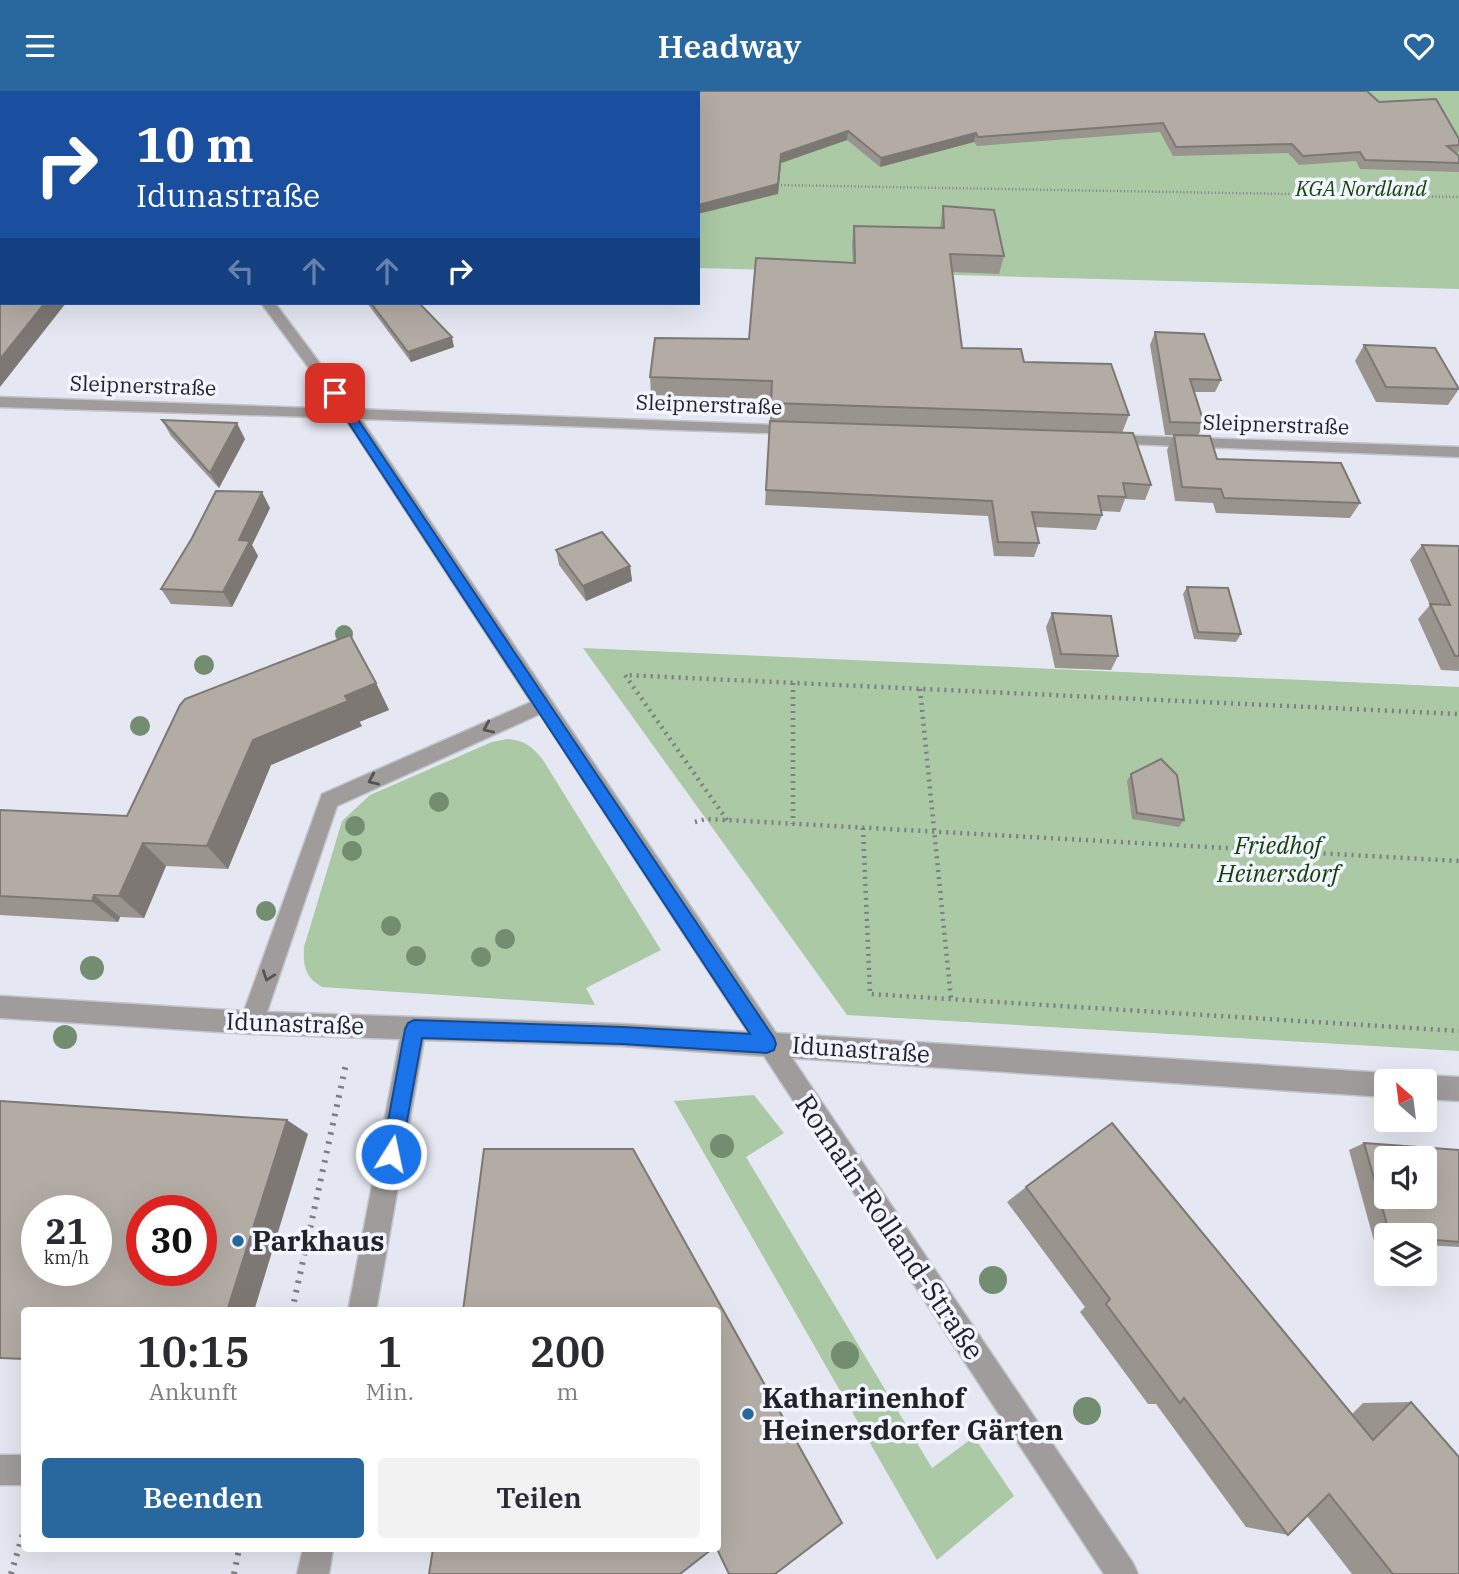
<!DOCTYPE html>
<html lang="de">
<head>
<meta charset="utf-8">
<style>
	body { margin:0; font-family:"IBM Plex Serif",serif; background:#f2f2f3; color:#2b2b33; height:100vh; display:flex; flex-direction:column; font-size:26px; white-space:nowrap }
	* { box-sizing:border-box; margin:0 }
	p { font-size:23px; color:#7c7c81 }
	.icon { flex:none; width:38px; height:38px; fill:none; stroke:currentColor; stroke-width:2; stroke-linecap:round; stroke-linejoin:round }
	.map { position:relative; flex:1; overflow:hidden }
	.sheet { position:absolute; left:21px; top:1216px; width:700px; height:245px; display:flex; flex-direction:column; background:#fff; border-radius:7px; box-shadow:0 7px 28px #0002 }
	.sheet>* { flex:none }
	.hud { position:absolute; left:0px; top:0px; width:700px; height:214px; box-shadow:0 7px 28px #0002; background:#1a4fa0; color:#fff; overflow:hidden }
	.needle { width:46px; rotate:332deg }
	.tools { position:absolute; left:1374px; top:978px; display:grid; gap:14px }
	.tools a { display:grid; place-items:center; width:63px; height:63px; border-radius:7px; background:#fff; box-shadow:0 7px 28px #0002; font-size:35px }
	.speed { position:absolute; left:21px; top:1104px; display:flex; gap:14px; font-size:35px; font-weight:700; text-align:center }
	.speed>* { display:grid; place-content:center; width:91px; height:91px; border-radius:50%; background:#fff; box-shadow:0 7px 28px #0002; line-height:1 }
	.speed small { font-size:18px; font-weight:400 }
	.speed .limit { border:10px solid #d22; background:#fff; color:#111 }
	.pin { position:absolute; display:grid; place-items:center; width:60px; height:60px; color:#fff; margin:-30px; border-radius:14px; box-shadow:0 4px 10px #0006 }
	.me { position:absolute; width:77px; margin:-38px; rotate:10deg; stroke-linejoin:round; filter:drop-shadow(0 0 5px #0008) }
	.turn { display:flex; align-items:center; gap:24px; height:147px; padding:0 21px; font-size:32px }
	.turn .icon { width:91px; height:91px; stroke-width:2.5 }
	.turn b { display:block; font-size:49px; line-height:60px }
	.lanes { display:flex; align-items:center; height:66px; padding:0 21px; background:#0003; justify-content:center; gap:35px; direction:ltr }
	.lanes .off { opacity:.35 }
	.eta { display:flex; justify-content:space-evenly; align-items:center; height:119px; text-align:center }
	.eta b { font-size:42px; font-weight:600; line-height:49px }
	.primary-button { display:flex; gap:14px; margin-top:auto; padding:14px 21px }
	.primary-button a { flex:1; height:80px; border-radius:7px; background:#28689e; color:#fff; font-size:28px; font-weight:600; line-height:80px; text-align:center }
	.primary-button a+a { background:#f2f2f3; color:#2b2b33 }
	header { display:flex; justify-content:space-between; align-items:center; height:91px; padding:0 21px; background:#28689e; color:#fff; font-size:32px; font-weight:600 }
	.map>svg:first-child { display:block }
	.green { fill:#abc9a4 }
	.lines { fill:none; stroke-linecap:round; stroke-linejoin:round }
	.minor-casing { stroke:#c2c5cd; stroke-width:3 }
	.path-far2 { stroke:#7c7e84; stroke-width:2.5; stroke-dasharray:1 2.5; stroke-linecap:butt }
	.path-far1 { stroke:#7c7e84; stroke-width:4.5; stroke-dasharray:2 5; stroke-linecap:butt }
	.path { stroke:#7c7e84; stroke-width:6; stroke-dasharray:2.5 7; stroke-linecap:butt }
	.minor { fill:#a19c9c; fill-rule:evenodd }
	.tree { fill:#728d70 }
	.wall { fill:#9a948e }
	.shaded-wall { fill:#7d7874 }
	.building { fill:#b3aca5; stroke:#7d7874; stroke-width:2; fill-rule:evenodd }
	.oneway { stroke:#545355 }
	.route { fill:#1a73e8; stroke:#114b97; stroke-width:2 }
	.poi-dot { fill:#28689e; stroke:#f2f5ff; stroke-width:2.5 }
	.labels { text-anchor:middle; stroke-width:7; stroke-linejoin:round; paint-order:stroke }
	.far-park-label { font-size:21px; font-style:italic; fill:#134206; stroke:#f2f5ff }
	.far-street-label { font-size:21px; fill:#212326; stroke:#f2f5ff }
	.park-label { font-size:24px; font-style:italic; fill:#134206; stroke:#f2f5ff }
	.street-label { font-size:24px; fill:#212326; stroke:#f2f5ff }
	.near-street-label { font-size:28px; fill:#212326; stroke:#f2f5ff }
	.near-poi-label { font-size:28px; font-weight:bold; fill:#212326; stroke:#f2f5ff; text-anchor:start }
</style>
</head>
<body>
<header><svg class="icon" aria-label="menu" viewBox="0 0 24 24"><path d="M4 6h16M4 12h16M4 18h16"/></svg>Headway<svg class="icon" aria-label="heart" viewBox="0 0 24 24"><path d="M12 20l-8-8c-3-5 5-10 8-4 3-6 11-1 8 4z"/></svg></header>
<div class="map">
<svg width="1459" height="1483" viewBox="0 0 1459 1483">
	<rect width="100%" height="100%" fill="#e5e8f2"/>
	<!-- green -->
	<g class="green">
		<polygon points="248,0 1459,0 1459,198 698,177 698,2 245,2"/>
		<polygon points="583,557 1459,596 1459,960 847,924"/>
		<path d="M 507,648 C 524,649 533,656 543,669 L 661,859 L 586,897 L 595,914 L 322,896 C 305,886 303,875 304,856 L 342,730 L 370,704 L 492,651 Z"/>
		<polygon points="754,1004 784,1042 746,1066 932,1377 974,1346 1014,1405 937,1469 674,1010"/>
	</g>
	<g class="lines">
		<!-- minor casing -->
		<g class="minor-casing">
			<g id="minor">
				<polygon points="77,0 88,0 89,2 78,2"/>
				<path d="M 261,212 L 275,212 L 354,318 L 801,335 L 804,338 L 796,343 L 361,328 L 776,942 L 1386,982 L 1395,985 L 1397,990 L 1386,990 L 1386,1006 L 792,967 L 1133,1472 L 1138,1483 L 1104,1483 L 764,965 L 622,955 L 424,949 L 376,1220 L 348,1220 L 400,948 L 252,943 L 0,927 L 0,905 L 244,920 L 322,703 L 531,611 L 345,327 L 0,316 L 0,306 L 339,318 ZM 540,623 L 748,941 L 622,933 L 267,921 L 337,715 Z"/>
				<polygon points="1108,344 1459,356 1459,366 1103,352 1100,349 1103,346"/>
				<polygon points="1424,984 1459,986 1459,1010 1424,1008 1424,990 1414,990"/>
				<rect x="0" y="1364" width="24" height="30"/>
				<polygon points="303,1458 333,1458 329,1483 297,1483"/>
			</g>
		</g>
		<!-- path-far2 -->
		<polyline class="path-far2" points="774,94 1459,106"/>
		<!-- path-far1 -->
		<g class="path-far1">
			<polyline points="793,592 793,733"/>
			<polyline points="920,598 951,908"/>
			<polyline points="727,729 625,584 1459,623"/>
			<polyline points="695,731 706,728 727,729 1459,770"/>
			<polyline points="863,737 870,903 1459,940"/>
		</g>
		<!-- path -->
		<g class="path">
			<polyline points="292,1220 346,973"/>
			<polyline points="11,1483 24,1439"/>
			<polyline points="234,1483 239,1458"/>
		</g>
		<!-- minor -->
		<use href="#minor" class="minor"/>
	</g>
	<!-- trees -->
	<g class="tree">
		<circle cx="344" cy="543" r="9"/>
		<circle cx="204" cy="574" r="10"/>
		<circle cx="140" cy="635" r="10"/>
		<circle cx="439" cy="711" r="10"/>
		<circle cx="355" cy="735" r="10"/>
		<circle cx="352" cy="760" r="10"/>
		<circle cx="266" cy="820" r="10"/>
		<circle cx="391" cy="835" r="10"/>
		<circle cx="505" cy="848" r="10"/>
		<circle cx="416" cy="865" r="10"/>
		<circle cx="481" cy="866" r="10"/>
		<circle cx="92" cy="877" r="12"/>
		<circle cx="65" cy="946" r="12"/>
		<circle cx="722" cy="1055" r="12"/>
		<circle cx="993" cy="1189" r="14"/>
		<circle cx="845" cy="1264" r="14"/>
		<circle cx="1087" cy="1320" r="14"/>
	</g>
	<!-- wall -->
	<g class="wall">
		<polygon points="395,0 1367,0 1379,11 1459,48 1459,59 1457,63 1459,65 1459,81 1360,78 1356,70 1299,74 1288,62 1173,65 1160,41 977,55 974,51 880,76 847,49 781,72 778,103 698,2 395,2"/>
		<polygon points="943,115 1004,165 999,183 952,181 962,257 1024,271 1129,324 1122,342 1151,394 1145,409 1125,408 1120,421 1101,420 1102,424 1096,439 1035,436 1039,452 1034,466 994,465 988,425 765,414 771,308 651,304 650,286 749,248 853,172 852,153 854,135 940,137"/>
		<polygon points="367,212 419,212 454,256 411,271"/>
		<polygon points="1155,241 1221,289 1215,301 1194,301 1204,332 1198,345 1165,344 1150,254"/>
		<polygon points="1364,254 1459,298 1448,314 1376,311 1355,270"/>
		<polygon points="162,329 245,348 219,397 171,345"/>
		<polygon points="1174,344 1217,368 1360,412 1350,427 1216,422 1213,412 1175,410 1167,359"/>
		<polygon points="270,417 252,454 258,465 232,516 171,513 161,498"/>
		<polygon points="1422,454 1459,455 1459,580 1441,579 1418,528 1430,514 1410,469"/>
		<polygon points="556,459 630,475 632,490 586,510 559,474"/>
		<polygon points="1187,496 1241,543 1236,551 1194,548 1183,503"/>
		<polygon points="1052,522 1118,565 1111,579 1055,577 1046,536"/>
		<polygon points="376,592 389,619 359,631 362,635 271,674 228,778 166,775 144,827 120,826 118,831 0,824 0,719 127,725"/>
		<polygon points="1131,683 1184,729 1179,736 1132,728 1127,690"/>
		<polygon points="1364,1052 1459,1059 1459,1156 1424,1154 1424,1144 1386,1144 1386,1151 1374,1150 1349,1059"/>
		<polygon points="1026,1096 1352,1323 1363,1312 1411,1311 1459,1483 1352,1483 1307,1425 1288,1444 1246,1436 1156,1313 1148,1313 1080,1221 1085,1216 1007,1111"/>
	</g>
	<!-- shaded-wall -->
	<g class="shaded-wall">
		<polygon points="848,40 847,49 781,72 778,103 698,123 698,114 781,63"/>
		<polygon points="976,42 974,51 880,76 881,67"/>
		<polygon points="45,212 66,212 0,296 0,268"/>
		<polygon points="452,246 454,256 411,271 408,261"/>
		<polygon points="237,332 245,348 219,397 210,382"/>
		<polygon points="262,401 270,417 252,454 258,465 232,516 223,501 239,449"/>
		<polygon points="630,475 632,490 586,510 583,495"/>
		<polygon points="376,592 389,619 359,631 345,605"/>
		<polygon points="348,610 362,635 271,674 228,778 207,755 253,649"/>
		<polygon points="143,752 166,775 144,827 119,805"/>
		<polygon points="94,804 120,826 118,831 92,810"/>
		<polygon points="287,1029 308,1043 254,1220 227,1220"/>
	</g>
	<!-- building -->
	<g class="building">
		<polygon points="209,0 331,0 330,2 207,2"/>
		<rect x="395" y="0" width="188" height="2"/>
		<polygon points="590,0 1367,0 1379,11 1436,8 1459,48 1459,54 1447,55 1459,65 1459,72 1365,69 1360,61 1303,65 1292,53 1176,56 1163,32 978,46 976,42 881,67 848,40 781,63 778,93 698,114 698,2 593,2"/>
		<polygon points="943,115 994,119 1004,165 950,163 962,257 1021,258 1024,271 1111,273 1129,324 771,312 772,290 650,286 655,247 749,248 756,167 855,172 854,135 944,137"/>
		<polygon points="2,177 2,212 45,212 0,268 0,179"/>
		<polygon points="371,212 419,212 452,246 408,261"/>
		<polygon points="1155,241 1204,243 1221,289 1190,288 1204,332 1170,331"/>
		<polygon points="1364,254 1435,257 1459,298 1386,296"/>
		<polygon points="162,329 237,332 210,382"/>
		<polygon points="770,330 1133,342 1151,394 1123,392 1126,406 1098,405 1102,424 1032,421 1039,452 998,451 992,410 766,399"/>
		<polygon points="1174,344 1210,345 1217,368 1341,372 1360,412 1224,407 1221,398 1182,396"/>
		<polygon points="216,400 262,401 239,449 250,450 223,501 161,498 192,447"/>
		<polygon points="602,441 630,475 583,495 556,459"/>
		<polygon points="1422,454 1459,455 1459,565 1455,565 1430,513 1450,514"/>
		<polygon points="1187,496 1228,497 1241,543 1198,541"/>
		<polygon points="1052,522 1111,525 1118,565 1061,563"/>
		<polygon points="350,544 376,592 345,605 348,610 253,649 207,755 143,752 119,805 94,804 92,810 0,805 0,719 127,725 180,614 185,608"/>
		<polygon points="1161,668 1177,684 1184,729 1137,722 1131,683"/>
		<path d="M 0,1010 L 287,1029 L 227,1220 L 24,1220 L 24,1268 L 0,1267 ZM 37,1120 L 96,1120 L 96,1180 L 37,1180 ZM 142,1120 L 201,1120 L 201,1180 L 142,1180 Z"/>
		<polygon points="1112,1032 1373,1349 1411,1311 1459,1366 1459,1483 1393,1483 1329,1403 1288,1444 1184,1307 1180,1312 1106,1213 1110,1208 1026,1096"/>
		<path d="M 1364,1052 L 1459,1059 L 1459,1151 L 1424,1148 L 1424,1144 L 1390,1144 ZM 1386,1068 L 1424,1068 L 1424,1106 L 1386,1106 Z"/>
		<polygon points="484,1058 633,1058 842,1432 775,1483 729,1483 717,1458 718,1220 463,1220"/>
		<polygon points="433,1458 712,1458 680,1483 429,1483"/>
	</g>
	<!-- one-way arrows -->
	<defs><path id="oneway-chevron" d="M-2-3.5L2.5 0L-2 3.5" fill="none" stroke-width="1.6" stroke-linecap="round" stroke-linejoin="round" transform="scale(1.75)"/></defs>
	<g class="oneway">
		<use href="#oneway-chevron" transform="translate(488 637) rotate(156)"/>
		<use href="#oneway-chevron" transform="translate(373 689) rotate(156)"/>
		<use href="#oneway-chevron" transform="translate(268 885) rotate(109)"/>
	</g>
	<!-- route -->
	<polygon class="route" points="335,298 340,302 774,947 776,953 774,959 767,962 622,953 422,947 401,1063 398,1070 391,1073 385,1070 382,1063 405,938 408,932 414,929 622,936 750,943 329,302"/>
	<!-- markers -->
	<g class="poi-dot">
		<circle cx="238" cy="1150" r="7"/>
		<circle cx="748" cy="1323" r="7"/>
	</g>
	<g class="labels">
		<!-- far-park labels -->
		<g class="far-park-label">
			<text x="1361" y="105">KGA Nordland</text>
		</g>
		<!-- far-street labels -->
		<g class="far-street-label">
			<text transform="translate(143 295) rotate(2)" y="7">Sleipnerstraße</text>
			<text transform="translate(709 314) rotate(2)" y="7">Sleipnerstraße</text>
			<text transform="translate(1276 334) rotate(2)" y="7">Sleipnerstraße</text>
		</g>
		<!-- park labels -->
		<g class="park-label">
			<text x="1278" y="763">Friedhof<tspan x="1278" dy="28">Heinersdorf</tspan></text>
		</g>
		<!-- street labels -->
		<g class="street-label">
			<text transform="translate(295 933) rotate(2)" y="8">Idunastraße</text>
			<text transform="translate(861 959) rotate(4)" y="8">Idunastraße</text>
		</g>
		<!-- near-street labels -->
		<g class="near-street-label">
			<text transform="translate(890 1136) rotate(56)" y="10">Romain-Rolland-Straße</text>
		</g>
		<!-- near-poi labels -->
		<g class="near-poi-label">
			<text x="252" y="1160">Parkhaus</text>
			<text x="762" y="1317">Katharinenhof<tspan x="762" dy="32">Heinersdorfer Gärten</tspan></text>
		</g>
	</g>
</svg>
<div class="tools">
<a><svg class="needle" viewBox="-14 -14 28 28"><path d="M0-13l5 13h-10z" fill="#e53935"/><path d="M0 13l5-13h-10z" fill="#7c7c81"/></svg></a>
<a><svg class="icon" aria-label="sound" viewBox="0 0 24 24"><path d="M4 9h4l5-4v14l-5-4H4zM17 9q2 3 0 6"/></svg></a>
<a><svg class="icon" aria-label="layers" viewBox="0 0 24 24"><path d="M12 4l9 5-9 5-9-5zM3 14l9 5 9-5"/></svg></a>
</div>
<div class="speed"><div>21<small>km/h</small></div><div class="limit">30</div></div>
<div class="pin" style="left:335px;top:302px;background:#d93025"><svg class="icon" aria-label="arrive" viewBox="0 0 24 24"><path d="M6 21V4h12l-3 4 3 4H6"/></svg></div>
<svg class="me" style="left:391px;top:1063px" viewBox="-20 -20 40 40"><circle r="17" fill="#1a73e8" stroke="#fff" stroke-width="3"/><path d="M0-11L8 9 0 5-8 9z" fill="#fff"/></svg>
<div class="hud">
<div class="turn"><svg class="icon" aria-label="right" viewBox="0 0 24 24"><path d="M7 20v-9h11M14 6l5 5-5 5"/></svg><div><b>10 m</b>Idunastraße</div></div>
<div class="lanes"><svg class="icon off" aria-label="left" viewBox="0 0 24 24"><path d="M17 20v-9H6M10 6l-5 5 5 5"/></svg><svg class="icon off" aria-label="ahead" viewBox="0 0 24 24"><path d="M12 20V5M6 11l6-6 6 6"/></svg><svg class="icon off" aria-label="ahead" viewBox="0 0 24 24"><path d="M12 20V5M6 11l6-6 6 6"/></svg><svg class="icon" aria-label="right" viewBox="0 0 24 24"><path d="M7 20v-9h11M14 6l5 5-5 5"/></svg></div>
</div>
<section class="sheet">
<div class="eta">
<div><b>10:15</b><p>Ankunft</p></div>
<div><b>1</b><p>Min.</p></div>
<div><b>200</b><p>m</p></div>
</div>
<div class="primary-button"><a>Beenden</a><a>Teilen</a></div>
</section>
</div>
</body>
</html>
